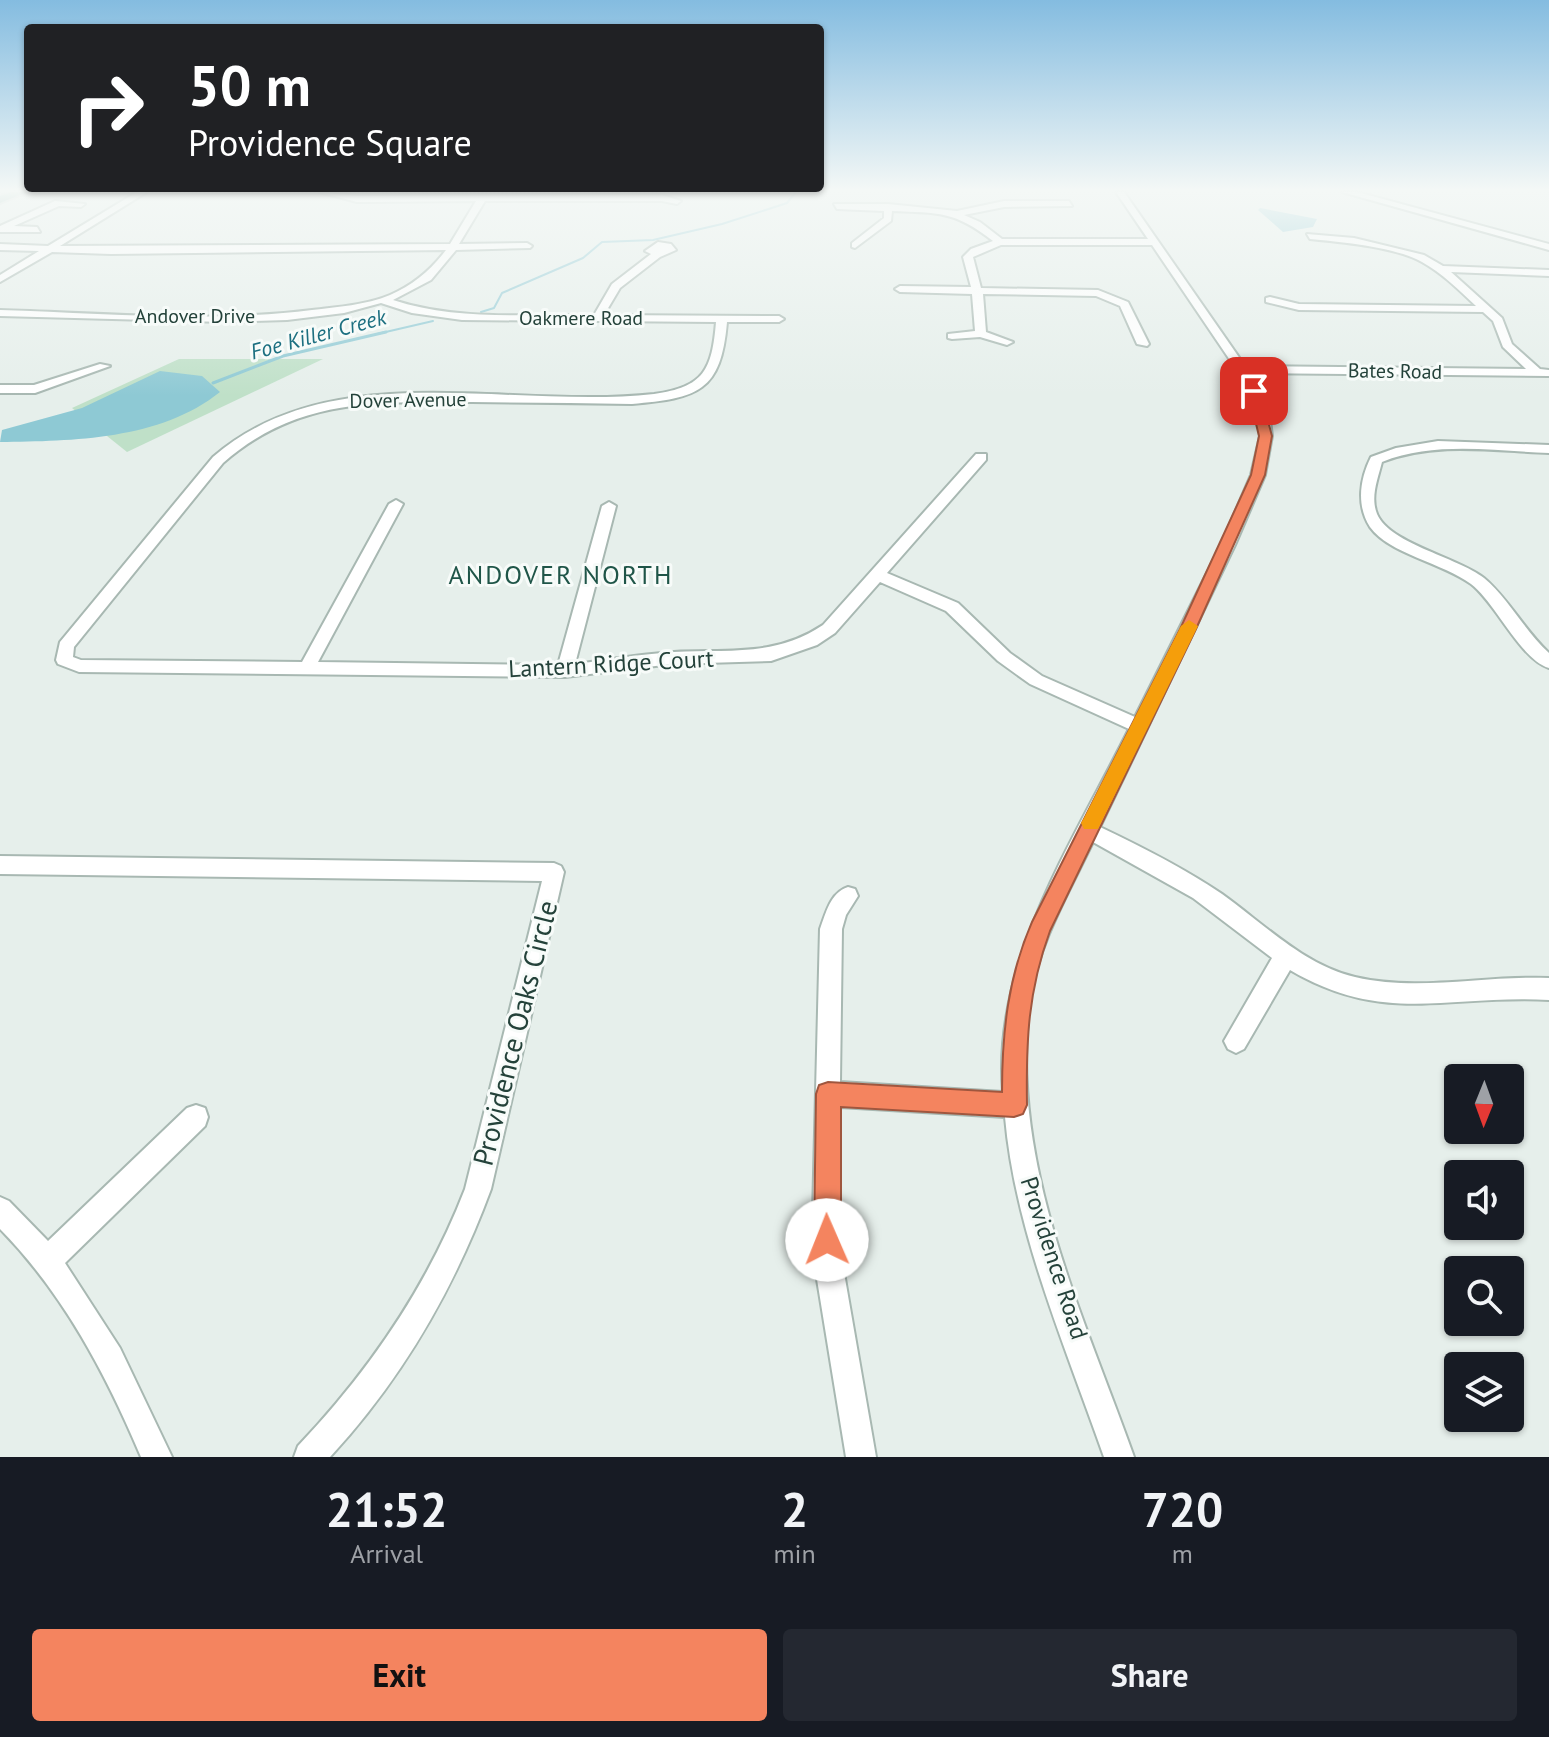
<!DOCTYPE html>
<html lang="en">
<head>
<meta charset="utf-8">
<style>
	body { margin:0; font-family:"PT Sans",sans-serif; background:#242831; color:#f1f3f6; height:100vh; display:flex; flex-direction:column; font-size:30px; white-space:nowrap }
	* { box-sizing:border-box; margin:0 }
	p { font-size:26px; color:#9ea1a6 }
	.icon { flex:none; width:44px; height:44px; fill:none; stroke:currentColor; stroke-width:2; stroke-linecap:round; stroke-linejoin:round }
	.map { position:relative; height:1457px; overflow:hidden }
	.drawer { display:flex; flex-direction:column; background:#171b24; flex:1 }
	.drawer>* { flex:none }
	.guide { position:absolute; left:24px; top:24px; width:800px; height:168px; border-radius:8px; box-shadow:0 2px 6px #0004; background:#202124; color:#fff; overflow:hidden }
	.needle { width:52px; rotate:181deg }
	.fabs { position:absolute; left:1444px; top:1064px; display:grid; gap:16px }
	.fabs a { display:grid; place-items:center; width:80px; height:80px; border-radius:8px; background:#171b24; box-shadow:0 2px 6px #0004; font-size:40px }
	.pin { position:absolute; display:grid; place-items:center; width:68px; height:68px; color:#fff; margin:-34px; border-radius:16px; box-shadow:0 4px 12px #0006 }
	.me { position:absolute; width:88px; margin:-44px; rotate:359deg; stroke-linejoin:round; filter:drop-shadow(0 0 6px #0008) }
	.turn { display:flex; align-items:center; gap:28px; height:168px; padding:0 32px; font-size:36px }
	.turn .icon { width:104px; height:104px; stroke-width:2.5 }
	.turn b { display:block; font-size:56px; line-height:68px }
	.eta { display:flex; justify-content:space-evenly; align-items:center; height:136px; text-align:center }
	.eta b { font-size:48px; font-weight:700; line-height:56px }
	.primary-button { display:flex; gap:16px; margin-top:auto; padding:16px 32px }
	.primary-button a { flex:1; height:92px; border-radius:8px; background:#f4845f; color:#111; font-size:32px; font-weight:700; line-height:92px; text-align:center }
	.primary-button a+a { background:#242831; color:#f1f3f6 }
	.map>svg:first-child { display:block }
	.green { fill:#bfe0c8 }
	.water { fill:#8ec9d4 }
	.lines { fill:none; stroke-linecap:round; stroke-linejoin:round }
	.stream-far1 { stroke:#8ec9d4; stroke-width:2 }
	.stream { stroke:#8ec9d4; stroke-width:3 }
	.minor-casing { stroke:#a8b8b2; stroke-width:4 }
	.major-casing { stroke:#c2cac8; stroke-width:4 }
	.minor { fill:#fff; fill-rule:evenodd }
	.major { fill:#6aa596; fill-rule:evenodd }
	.route { fill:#f4845f; stroke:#9f563e; stroke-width:2 }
	.slow { fill:#f59e0b }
	.labels { text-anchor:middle; stroke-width:6; stroke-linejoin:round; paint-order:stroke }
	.far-street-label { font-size:20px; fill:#24423a; stroke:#f7fbf9 }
	.far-water-label { font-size:22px; font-style:italic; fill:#1c6f80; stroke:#f7fbf9 }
	.street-label { font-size:24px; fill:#24423a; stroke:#f7fbf9 }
	.neighbourhood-label { font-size:26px; letter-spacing:2px; fill:#1f5548; stroke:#f7fbf9 }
	.near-street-label { font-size:28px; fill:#24423a; stroke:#f7fbf9 }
</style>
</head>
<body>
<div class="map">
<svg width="1549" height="1457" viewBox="0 0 1549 1457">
	<rect width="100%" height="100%" fill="#e6efeb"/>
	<!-- green -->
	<polygon class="green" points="179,359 323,359 127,452 72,408"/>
	<!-- water -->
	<g class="water">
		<polygon points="1260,208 1317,219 1313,227 1283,232 1258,210"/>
		<path d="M 160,371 L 202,376 L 220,392 C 160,440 73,441 0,442 L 2,430 L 82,408 Z"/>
	</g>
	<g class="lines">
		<!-- stream-far1 -->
		<g class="stream-far1">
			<polyline points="481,312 494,308 502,293 583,258 602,242 653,240 722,224 787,203 796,192"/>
			<polyline points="377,334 433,321"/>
		</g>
		<!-- stream -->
		<polyline class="stream" points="213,383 283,356 386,332"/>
		<!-- minor casing -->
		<g class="minor-casing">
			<g id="minor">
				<path d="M 137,192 L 147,192 L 60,246 L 450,244 L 476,201 L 357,202 L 319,192 L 357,196 L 662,195 L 681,201 L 677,204 L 662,201 L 485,201 L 459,244 L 527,243 L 532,246 L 530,248 L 456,250 L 431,280 L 393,300 C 457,321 527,314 594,315 L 612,284 L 651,254 L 645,251 L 658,242 L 671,244 L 676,250 L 660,257 L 620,288 L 604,315 L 779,316 L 784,319 L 779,322 L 727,322 C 721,392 698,398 632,404 C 579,403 525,403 472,402 C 378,402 298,397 223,463 L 74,647 L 73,657 L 81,660 L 302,662 L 389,504 L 396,500 L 403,504 L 318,662 L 558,665 L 602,506 L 609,502 L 616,506 L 575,664 C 608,660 641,654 674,652 C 729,649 775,657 823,625 L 976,454 L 986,454 L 986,460 L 887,573 L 958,603 L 1010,653 L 1042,676 L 1135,717 L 1221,545 L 1251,475 L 1260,436 L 1257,413 L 1236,369 L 1152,245 L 1001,245 L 973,257 L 981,288 L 1098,290 L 1128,302 L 1149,344 L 1147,346 L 1137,344 L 1120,306 L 1096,296 L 983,294 L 986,332 L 1013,342 L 1007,345 L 980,337 L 952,339 L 948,338 L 948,334 L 975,331 L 972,294 L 900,292 L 895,289 L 900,286 L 971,287 L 963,257 L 971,249 L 993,241 C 955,211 939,213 892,211 L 891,221 L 855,248 L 852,247 L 852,243 L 884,218 L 884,211 L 837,209 L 834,204 L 888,204 L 957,211 L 1004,201 L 1069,201 L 1072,206 L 1004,207 L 964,215 L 980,222 L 1002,239 L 1148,239 L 1116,192 L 1124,192 L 1245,366 L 1526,369 L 1503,347 L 1493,321 L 1483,312 L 1299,310 L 1266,302 L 1266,298 L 1270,297 L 1299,304 L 1476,306 C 1459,290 1442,273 1422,262 C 1396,247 1341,242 1310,239 L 1307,234 L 1354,238 L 1424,255 L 1443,266 L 1549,270 L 1549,276 L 1451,272 L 1502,318 L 1512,344 L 1540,369 L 1549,370 L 1549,376 L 1250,373 L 1269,413 L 1272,436 L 1265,475 L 1235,545 L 1100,827 C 1142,847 1184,868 1222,894 C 1264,924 1304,965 1355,977 C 1419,992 1485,975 1549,978 L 1549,1000 C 1449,994 1385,1026 1290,970 L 1244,1049 L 1236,1053 L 1228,1049 L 1224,1041 L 1272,958 L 1193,898 L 1093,842 C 1069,892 1038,944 1030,1000 C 1008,1159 1082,1311 1134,1457 L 1104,1457 C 1066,1348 1015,1232 1005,1117 L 840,1107 L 839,1214 L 843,1267 L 876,1457 L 846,1457 L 815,1267 L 813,1214 L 820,929 C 826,913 830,893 848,887 L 855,889 L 858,896 L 846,915 L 842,929 L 840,1082 L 1003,1092 C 992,962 1073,842 1129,729 L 1030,684 L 998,661 L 946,611 L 880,582 L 835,633 L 817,645 L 771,661 L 672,664 L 565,677 L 79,672 L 58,664 L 56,660 L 60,642 L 213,457 C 332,354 510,410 654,394 C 704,387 712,370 716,322 L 462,320 L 412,313 L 381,303 L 344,313 L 287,320 L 224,322 L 0,316 L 0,310 C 103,313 209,323 312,310 C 337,307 366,305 390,295 C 413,285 431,270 446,250 L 111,254 L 52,252 L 0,282 L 0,275 L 39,251 L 0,250 L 0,244 L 48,246 Z"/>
				<polygon points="1342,192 1357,192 1549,244 1549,250"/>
				<polygon points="55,201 85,204 81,207 59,206 14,226 37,227 40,232 0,232 0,226"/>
				<polygon points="100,364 110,366 35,393 0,393 0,385 34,385"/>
				<path d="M 1438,441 L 1549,445 L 1549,453 C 1493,451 1435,441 1382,462 C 1378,478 1371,495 1376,511 C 1385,543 1458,557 1484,578 C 1509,599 1524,630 1549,653 L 1549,668 C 1520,659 1496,603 1471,584 C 1443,563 1389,554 1370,527 C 1356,505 1360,479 1371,457 L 1396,448 Z"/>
				<path d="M 0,856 L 554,863 L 561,866 L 564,872 L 491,1189 C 454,1289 403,1378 330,1457 L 294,1457 L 298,1446 C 370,1370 427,1287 465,1189 L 542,881 L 0,874 Z"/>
				<path d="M 196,1105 L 205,1108 L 208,1117 L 205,1126 L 65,1263 L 120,1348 L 172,1457 L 141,1457 C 106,1374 63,1293 0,1229 L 0,1197 L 9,1201 L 48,1241 L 187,1108 Z"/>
			</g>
		</g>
		<!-- major casing -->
		<g class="major-casing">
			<polygon id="major" points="11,192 27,192 0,203 0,196"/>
		</g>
		<!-- minor -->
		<use href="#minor" class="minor"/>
		<!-- major -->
		<use href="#major" class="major"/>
	</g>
	<!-- sky -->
	<linearGradient id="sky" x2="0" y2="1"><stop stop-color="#84bce0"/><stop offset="0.48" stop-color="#f4f8f6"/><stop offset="1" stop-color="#f4f8f6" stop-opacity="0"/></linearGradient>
	<rect width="1549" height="396" fill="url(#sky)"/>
	<!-- route -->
	<path class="route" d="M 1254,387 L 1260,391 L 1272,436 L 1265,475 L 1196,629 L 1050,931 C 1028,991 1026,1041 1027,1105 L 1023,1114 L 1014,1117 L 841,1107 L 841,1240 L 837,1250 L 827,1254 L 818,1250 L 814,1240 L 816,1094 L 819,1085 L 828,1082 L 1002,1092 C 1002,1032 1008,977 1032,922 L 1180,629 L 1251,475 L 1259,436 L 1248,391 Z"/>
	<!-- slow -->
	<polygon class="slow" points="1189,620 1198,626 1098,829 1084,829 1081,823 1084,818 1181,626"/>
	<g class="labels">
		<!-- far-street labels -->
		<g class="far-street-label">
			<text x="195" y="323">Andover Drive</text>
			<text x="581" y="325">Oakmere Road</text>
			<text transform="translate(1395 371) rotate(1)" y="7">Bates Road</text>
			<text transform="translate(408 400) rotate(-1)" y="7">Dover Avenue</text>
		</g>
		<!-- far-water labels -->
		<g class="far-water-label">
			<text transform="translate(318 334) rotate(-15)" y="8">Foe Killer Creek</text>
		</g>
		<!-- street labels -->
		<g class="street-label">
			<text transform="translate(611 664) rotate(-3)" y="8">Lantern Ridge Court</text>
			<text transform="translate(1054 1258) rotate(72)" y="8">Providence Road</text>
		</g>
		<!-- neighbourhood labels -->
		<g class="neighbourhood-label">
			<text x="561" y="584">ANDOVER NORTH</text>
		</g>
		<!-- near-street labels -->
		<g class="near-street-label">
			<text transform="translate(515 1033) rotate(-76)" y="10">Providence Oaks Circle</text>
		</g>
	</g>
</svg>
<div class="fabs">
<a><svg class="needle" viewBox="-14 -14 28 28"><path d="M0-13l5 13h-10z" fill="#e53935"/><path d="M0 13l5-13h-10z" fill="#9ea1a6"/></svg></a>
<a><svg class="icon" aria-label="sound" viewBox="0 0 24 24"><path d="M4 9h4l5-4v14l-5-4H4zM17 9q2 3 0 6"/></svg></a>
<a><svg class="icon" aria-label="search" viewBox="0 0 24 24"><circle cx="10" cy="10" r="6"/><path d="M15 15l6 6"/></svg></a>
<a><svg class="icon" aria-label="layers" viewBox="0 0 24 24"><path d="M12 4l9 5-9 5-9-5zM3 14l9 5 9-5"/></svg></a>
</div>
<div class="pin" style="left:1254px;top:391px;background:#d93025"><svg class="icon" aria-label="arrive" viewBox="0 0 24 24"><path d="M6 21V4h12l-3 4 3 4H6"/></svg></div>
<svg class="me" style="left:827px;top:1240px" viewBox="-20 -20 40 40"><circle r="19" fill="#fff"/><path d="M0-13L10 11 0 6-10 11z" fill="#f4845f"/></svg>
<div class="guide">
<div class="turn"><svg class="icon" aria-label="right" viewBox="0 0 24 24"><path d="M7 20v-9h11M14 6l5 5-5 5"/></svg><div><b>50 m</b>Providence Square</div></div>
</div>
</div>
<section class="drawer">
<div class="eta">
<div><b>21:52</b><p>Arrival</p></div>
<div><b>2</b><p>min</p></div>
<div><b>720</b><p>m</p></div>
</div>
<div class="primary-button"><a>Exit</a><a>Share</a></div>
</section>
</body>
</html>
